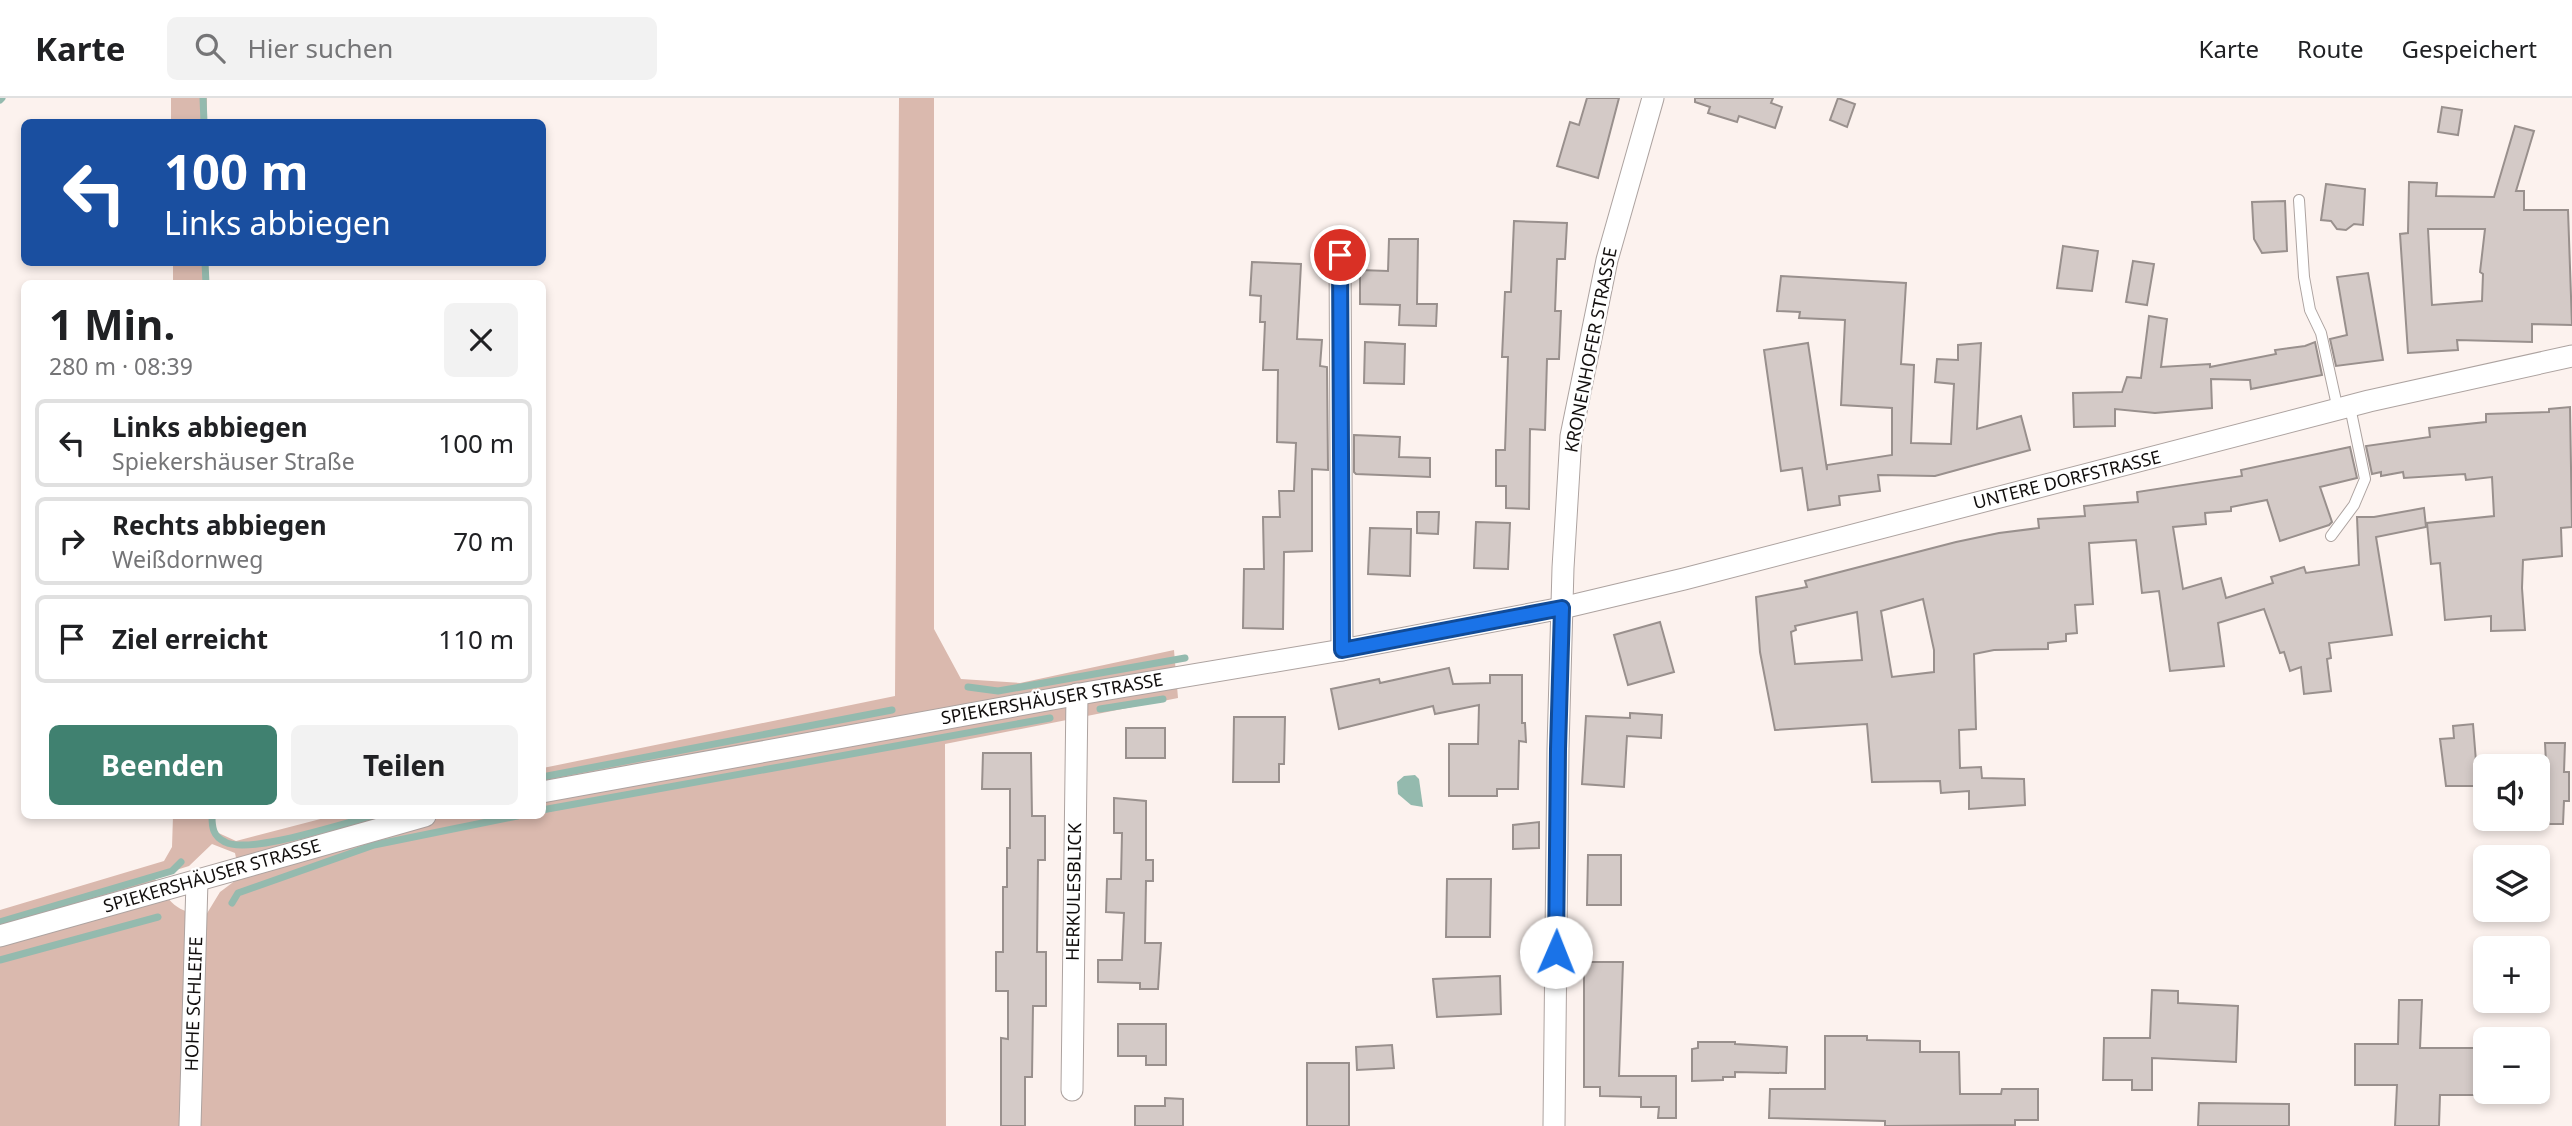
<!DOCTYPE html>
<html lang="de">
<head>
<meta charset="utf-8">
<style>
	body { margin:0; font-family:"Noto Sans",sans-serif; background:#f2f2f2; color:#202124; height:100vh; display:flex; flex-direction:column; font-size:26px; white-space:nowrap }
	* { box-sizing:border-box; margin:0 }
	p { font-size:23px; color:#757577 }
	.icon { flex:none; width:38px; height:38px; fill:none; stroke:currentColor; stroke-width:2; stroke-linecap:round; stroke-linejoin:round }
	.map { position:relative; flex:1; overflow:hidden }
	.sheet { position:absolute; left:21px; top:182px; width:525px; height:539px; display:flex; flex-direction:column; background:#fff; border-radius:10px; box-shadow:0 4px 10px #0003 }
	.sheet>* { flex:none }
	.guide { position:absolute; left:21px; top:21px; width:525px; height:147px; border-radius:10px; box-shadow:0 4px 10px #0003; background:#1a4fa0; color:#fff; overflow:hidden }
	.fabs { position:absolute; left:2473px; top:656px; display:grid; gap:14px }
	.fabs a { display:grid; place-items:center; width:77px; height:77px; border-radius:10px; background:#fff; box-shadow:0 4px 10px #0003; font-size:35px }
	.pin { position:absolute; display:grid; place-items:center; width:60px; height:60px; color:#fff; margin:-30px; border:4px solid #fff; border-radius:50%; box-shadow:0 2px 7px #0007 }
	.me { position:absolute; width:77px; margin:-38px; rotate:1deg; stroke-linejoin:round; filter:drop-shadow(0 0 5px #0008) }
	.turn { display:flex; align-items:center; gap:24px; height:147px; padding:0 28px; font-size:32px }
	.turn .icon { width:91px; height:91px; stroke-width:2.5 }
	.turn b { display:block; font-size:49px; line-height:60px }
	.round { display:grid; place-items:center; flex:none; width:74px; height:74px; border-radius:10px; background:#f2f2f2 }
	.summary { display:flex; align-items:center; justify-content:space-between; height:119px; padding:0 28px }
	h1 { font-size:42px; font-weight:700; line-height:52px }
	.primary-button { display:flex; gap:14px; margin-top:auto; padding:14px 28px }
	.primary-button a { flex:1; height:80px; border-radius:10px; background:#408170; color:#fff; font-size:28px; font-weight:700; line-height:80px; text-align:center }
	.primary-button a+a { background:#f2f2f2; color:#202124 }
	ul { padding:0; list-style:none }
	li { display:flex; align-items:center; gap:21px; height:88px; margin:0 14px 10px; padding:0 14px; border:4px solid #e0e0e0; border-radius:10px }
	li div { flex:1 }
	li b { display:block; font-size:26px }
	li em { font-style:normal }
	header { display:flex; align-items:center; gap:42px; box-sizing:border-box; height:98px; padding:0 35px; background:#fff; border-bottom:2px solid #e0e0e0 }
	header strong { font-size:33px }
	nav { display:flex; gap:38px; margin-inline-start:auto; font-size:24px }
	.search { width:490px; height:63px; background:#f2f2f2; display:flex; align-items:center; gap:18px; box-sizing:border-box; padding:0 24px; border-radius:10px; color:#757577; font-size:26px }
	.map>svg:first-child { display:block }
	.green { fill:#dab9ae; fill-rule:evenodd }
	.water { fill:#94baae }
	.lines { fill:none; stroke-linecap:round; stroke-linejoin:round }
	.stream { stroke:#94baae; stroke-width:7 }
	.building { fill:#d4cac7; stroke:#99908d; stroke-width:2; fill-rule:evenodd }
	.lane-casing { stroke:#ada3a0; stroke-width:12 }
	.street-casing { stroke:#ada3a0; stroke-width:23 }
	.lane { stroke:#fff; stroke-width:10 }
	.street { stroke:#fff; stroke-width:21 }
	.route-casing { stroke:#114b97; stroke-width:18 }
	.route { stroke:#1a73e8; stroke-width:12 }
	.labels { text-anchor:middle; stroke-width:5; stroke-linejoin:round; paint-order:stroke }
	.street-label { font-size:18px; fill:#110e0d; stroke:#fff }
</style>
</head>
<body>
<header>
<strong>Karte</strong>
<div class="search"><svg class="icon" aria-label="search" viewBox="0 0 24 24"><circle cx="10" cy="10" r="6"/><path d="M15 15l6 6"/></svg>Hier suchen</div>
<nav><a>Karte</a><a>Route</a><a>Gespeichert</a></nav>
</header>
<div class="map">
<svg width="2572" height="1028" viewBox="0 0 2572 1028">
	<rect width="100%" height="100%" fill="#fcf2ee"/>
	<!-- green -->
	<g class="green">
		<rect x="171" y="0" width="36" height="24"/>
		<path d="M 899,0 L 934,0 L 934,531 L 961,581 L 1020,585 L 1174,552 L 1178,600 L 945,646 L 946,1028 L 0,1028 L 0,812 L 164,763 L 172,749 L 173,718 L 212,718 L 212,732 L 236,743 L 332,718 L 542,718 L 543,670 L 895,598 ZM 212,746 L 235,755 L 240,779 L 220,794 L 206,817 C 176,815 169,804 154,779 L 189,768 Z"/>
		<rect x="173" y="165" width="35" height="20"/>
	</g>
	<!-- water -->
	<polygon class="water" points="1415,677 1419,681 1423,709 1411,707 1398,696 1397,684 1404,678"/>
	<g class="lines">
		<!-- stream -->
		<g class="stream">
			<polyline points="203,0 204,24"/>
			<polyline points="0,2 2,0"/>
			<polyline points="205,164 206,186"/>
			<polyline points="968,589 998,593 1185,560"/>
			<polyline points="1100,611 1163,601"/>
			<polyline points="542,679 892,612"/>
			<polyline points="542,712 1050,620"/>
			<path d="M 212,718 C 212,730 213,738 225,744 C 249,757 344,725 373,718"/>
			<polyline points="232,805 238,795 374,747 517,718"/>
			<polyline points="0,824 172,773 181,764"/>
			<polyline points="0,862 158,819"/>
		</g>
	</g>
	<!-- building -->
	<g class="building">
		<polygon points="1587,0 1619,0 1598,80 1557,68 1570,24 1579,27"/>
		<polygon points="1695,0 1773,0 1771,5 1782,9 1775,30 1739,18 1737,24 1708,15 1710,9 1695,4"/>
		<polygon points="1838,0 1855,6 1847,29 1830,22"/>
		<polygon points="2442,9 2462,12 2458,37 2438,34"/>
		<path d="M 2515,28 L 2534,33 L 2516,93 L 2524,93 L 2524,112 L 2568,112 L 2572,227 L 2532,226 L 2532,244 L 2457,242 L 2458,252 L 2408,255 L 2400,136 L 2408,135 L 2409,84 L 2437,85 L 2436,98 L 2494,99 ZM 2428,131 L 2485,131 L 2480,174 L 2483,176 L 2482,203 L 2432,207 Z"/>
		<polygon points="2326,86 2365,91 2363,127 2354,126 2346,132 2337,131 2331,123 2321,122"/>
		<polygon points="2285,103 2287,153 2262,155 2254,141 2252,104"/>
		<polygon points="1514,123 1567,125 1565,161 1557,161 1555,213 1561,213 1559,261 1547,261 1545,332 1530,331 1529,411 1506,410 1506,388 1496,388 1496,352 1505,352 1508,259 1502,259 1505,194 1511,194"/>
		<polygon points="1389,141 1418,141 1417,206 1437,206 1436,228 1399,227 1400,207 1360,206 1360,172 1388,173"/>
		<polygon points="2063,148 2098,153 2092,193 2057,190"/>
		<polygon points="2133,163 2154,166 2147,207 2126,204"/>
		<polygon points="1252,164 1301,166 1297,241 1322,242 1320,268 1327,269 1328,372 1312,371 1312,453 1284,454 1283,531 1243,530 1244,471 1264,471 1263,419 1280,419 1279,393 1294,393 1296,345 1277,344 1278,272 1263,272 1265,224 1260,224 1261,198 1250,197"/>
		<polygon points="2368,175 2383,262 2336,268 2330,241 2347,237 2337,179"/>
		<polygon points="1781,178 1906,185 1901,266 1914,267 1911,345 1951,346 1954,286 1935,284 1937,261 1958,262 1958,247 1981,245 1977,331 2021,318 2030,352 1935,378 1878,377 1880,393 1839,398 1840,407 1808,412 1802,370 1781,373 1764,252 1808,245 1827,372 1827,367 1892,357 1892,310 1841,307 1845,222 1799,220 1800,214 1777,213"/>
		<polygon points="2149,218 2167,221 2161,269 2210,266 2210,269 2276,256 2275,252 2305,248 2315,244 2322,277 2251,291 2250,282 2211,281 2212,310 2155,315 2115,311 2115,328 2074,329 2073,295 2122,294 2127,279 2141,280"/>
		<polygon points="1365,244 1405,246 1404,286 1364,285"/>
		<polygon points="2570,309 2572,429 2561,430 2562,458 2523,462 2522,490 2525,532 2491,533 2491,518 2445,522 2440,465 2431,466 2427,425 2494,418 2492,379 2466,382 2465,376 2404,380 2403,374 2381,378 2381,374 2372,376 2366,348 2430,339 2429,330 2486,324 2486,316 2549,314 2549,311"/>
		<polygon points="1354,337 1400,339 1399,359 1430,360 1430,379 1356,376 1354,374"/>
		<path d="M 2350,349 L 2357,380 L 2320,389 L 2332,424 L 2329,427 L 2280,443 L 2267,402 L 2231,409 L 2231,413 L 2205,415 L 2206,426 L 2173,429 L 2183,491 L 2221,480 L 2226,500 L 2273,485 L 2271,479 L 2304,469 L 2306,475 L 2359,467 L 2357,419 L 2374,419 L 2424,410 L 2426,429 L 2376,439 L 2392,537 L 2329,545 L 2331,560 L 2327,561 L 2331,593 L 2304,596 L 2301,569 L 2290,573 L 2284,554 L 2280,555 L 2264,511 L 2218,525 L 2224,568 L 2170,573 L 2159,493 L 2142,495 L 2136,442 L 2089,445 L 2093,506 L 2075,507 L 2077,535 L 2066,536 L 2066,543 L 2048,545 L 2048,551 L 1994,552 L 1974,556 L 1976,631 L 1959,632 L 1960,670 L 1981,669 L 1982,680 L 2024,681 L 2025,707 L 1969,711 L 1969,693 L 1941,695 L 1940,683 L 1872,684 L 1867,626 L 1775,632 L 1760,554 L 1756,499 L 1807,489 L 1805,483 L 1956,444 L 1999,435 L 2039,430 L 2038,421 L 2085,418 L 2084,408 L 2138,404 L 2137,394 L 2242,378 L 2241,372 ZM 1923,501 L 1934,552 L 1934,574 L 1892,579 L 1881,513 ZM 1857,514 L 1862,562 L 1795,566 L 1791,534 L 1796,532 L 1795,528 Z"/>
		<polygon points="1417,414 1439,414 1438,436 1417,435"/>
		<polygon points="1476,424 1510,425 1508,471 1474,470"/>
		<polygon points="1370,430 1411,431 1410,478 1368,476"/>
		<polygon points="1660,524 1674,574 1628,587 1614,537"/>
		<polygon points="1449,570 1453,586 1490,585 1490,577 1522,577 1522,625 1525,625 1526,644 1519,643 1518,691 1497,691 1497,698 1449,698 1449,646 1478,646 1479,607 1435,616 1433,608 1339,631 1331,591 1379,581 1380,585"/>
		<polygon points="1630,615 1662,617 1661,640 1627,638 1624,689 1582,686 1586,618 1630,620"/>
		<polygon points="1234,619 1285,619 1284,666 1279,666 1279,684 1233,684"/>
		<polygon points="2473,626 2478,688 2446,688 2440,641 2454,640 2453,628"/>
		<rect x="1126" y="630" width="39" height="30"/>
		<polygon points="2545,645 2565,645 2564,674 2569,674 2569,703 2564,703 2563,726 2549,726"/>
		<polygon points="983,655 1031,655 1032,718 1045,718 1045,762 1038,762 1037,854 1046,854 1046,908 1033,908 1032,979 1025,979 1025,1028 1001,1028 1001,940 1008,941 1008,893 996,893 996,854 1003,854 1003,789 1007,789 1007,750 1010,750 1010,691 982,691"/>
		<polygon points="1114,700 1146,703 1146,762 1153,762 1153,783 1146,783 1145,845 1161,845 1158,891 1140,891 1140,885 1098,884 1098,862 1122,862 1124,815 1106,814 1107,781 1121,781 1122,735 1114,735"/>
		<polygon points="1539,724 1539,750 1513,751 1513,727"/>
		<polygon points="1588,757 1621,757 1621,807 1587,807"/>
		<polygon points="1447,781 1491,781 1490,839 1446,839"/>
		<polygon points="1584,864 1623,864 1619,978 1676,978 1676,1020 1658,1020 1659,1009 1641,1009 1641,999 1600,998 1600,989 1584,989"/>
		<polygon points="1500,878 1501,916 1437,919 1433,881"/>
		<polygon points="2152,892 2178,893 2178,905 2238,908 2236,964 2152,960 2152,992 2132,992 2132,982 2103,982 2104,940 2150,940"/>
		<polygon points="2399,902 2422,902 2420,950 2477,950 2477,997 2440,997 2439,1028 2395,1028 2397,987 2355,987 2355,946 2398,946"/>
		<polygon points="1118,926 1166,926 1166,967 1146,967 1146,958 1118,958"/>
		<polygon points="1825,938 1867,938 1867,942 1920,943 1920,954 1959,954 1960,996 2001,996 2002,991 2038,991 2038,1022 2015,1022 2015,1027 1885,1028 1885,1023 1769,1020 1770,991 1825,991"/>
		<polygon points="1698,944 1735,944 1735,946 1787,949 1786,975 1735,974 1735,979 1723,979 1723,982 1692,983 1692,951 1698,950"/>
		<polygon points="1392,947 1394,970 1357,972 1356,949"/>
		<rect x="1307" y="965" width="42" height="63"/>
		<polygon points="1165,1000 1183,1001 1183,1028 1135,1028 1135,1008 1165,1008"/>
		<polygon points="2199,1005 2289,1006 2289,1028 2198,1028"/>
	</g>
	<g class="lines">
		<!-- lane casing -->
		<g class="lane-casing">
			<g id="lane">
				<polyline points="2299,102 2304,179 2310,212 2321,235 2338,312"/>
				<polyline points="2331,438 2354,407 2365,381 2350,309"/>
			</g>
		</g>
		<!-- street casing -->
		<g class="street-casing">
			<g id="street">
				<polyline points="1340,157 1342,552"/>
				<polyline points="542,694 1091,594 1342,552 1562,510 1684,481 2369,303 2572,258"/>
				<polyline points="0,838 425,718"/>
				<polyline points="1072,992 1077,596"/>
				<polyline points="190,1028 197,783"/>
				<polyline points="1554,1028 1558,651 1563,470 1571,338 1607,162 1653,0"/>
			</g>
		</g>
		<!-- lane -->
		<use href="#lane" class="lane"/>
		<!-- street -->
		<use href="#street" class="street"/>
	</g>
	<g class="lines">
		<!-- route casing -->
		<g class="route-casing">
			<polyline id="route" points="1340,157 1342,552 1562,510 1558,651 1556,854"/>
		</g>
		<!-- route -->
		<use href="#route" class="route"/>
	</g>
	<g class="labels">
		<!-- street labels -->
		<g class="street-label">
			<text transform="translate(1591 252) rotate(-79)" y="6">KRONENHOFER STRASSE</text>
			<text transform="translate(2067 382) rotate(-14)" y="6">UNTERE DORFSTRASSE</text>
			<text transform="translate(1052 601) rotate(-10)" y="6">SPIEKERSHÄUSER STRASSE</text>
			<text transform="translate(212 778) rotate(-16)" y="6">SPIEKERSHÄUSER STRASSE</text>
			<text transform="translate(1074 794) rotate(-89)" y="6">HERKULESBLICK</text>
			<text transform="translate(194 906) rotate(-88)" y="6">HOHE SCHLEIFE</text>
		</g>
	</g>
</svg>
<div class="fabs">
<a><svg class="icon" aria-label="sound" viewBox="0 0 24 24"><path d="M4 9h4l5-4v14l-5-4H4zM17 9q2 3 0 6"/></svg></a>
<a><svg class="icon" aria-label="layers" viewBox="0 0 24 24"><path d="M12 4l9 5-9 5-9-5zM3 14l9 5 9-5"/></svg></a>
<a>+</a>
<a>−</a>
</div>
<div class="pin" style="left:1340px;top:157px;background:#d93025"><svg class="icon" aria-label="arrive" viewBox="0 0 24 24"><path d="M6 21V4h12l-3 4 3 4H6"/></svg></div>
<svg class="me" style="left:1556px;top:854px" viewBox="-20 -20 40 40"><circle r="19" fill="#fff"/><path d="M0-13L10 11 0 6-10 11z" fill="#1a73e8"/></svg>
<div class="guide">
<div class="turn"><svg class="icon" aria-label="left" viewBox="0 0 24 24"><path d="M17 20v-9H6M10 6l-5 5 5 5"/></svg><div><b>100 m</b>Links abbiegen</div></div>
</div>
<section class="sheet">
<div class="summary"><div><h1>1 Min.</h1><p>280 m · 08:39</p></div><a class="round"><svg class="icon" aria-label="close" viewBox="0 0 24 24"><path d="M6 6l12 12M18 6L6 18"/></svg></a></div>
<ul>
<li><svg class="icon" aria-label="left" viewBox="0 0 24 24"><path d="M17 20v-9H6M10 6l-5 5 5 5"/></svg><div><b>Links abbiegen</b><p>Spiekershäuser Straße</p></div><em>100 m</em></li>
<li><svg class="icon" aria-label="right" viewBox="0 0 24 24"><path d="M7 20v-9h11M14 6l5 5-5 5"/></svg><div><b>Rechts abbiegen</b><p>Weißdornweg</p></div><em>70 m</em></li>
<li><svg class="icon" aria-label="arrive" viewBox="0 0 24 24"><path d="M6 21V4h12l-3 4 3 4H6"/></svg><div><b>Ziel erreicht</b></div><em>110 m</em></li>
</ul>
<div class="primary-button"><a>Beenden</a><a>Teilen</a></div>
</section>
</div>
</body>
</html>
